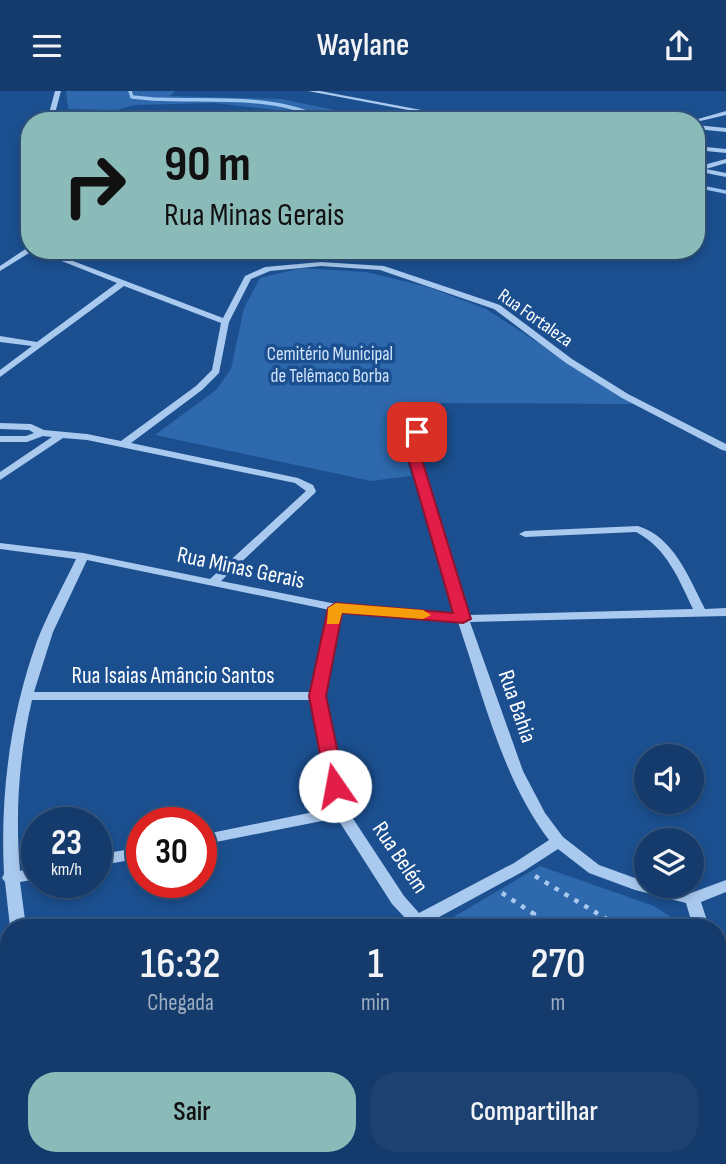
<!DOCTYPE html>
<html lang="pt">
<head>
<meta charset="utf-8">
<style>
	body { margin:0; font-family:"Sofia Sans Condensed",sans-serif; background:#1d4271; color:#f1f3f6; height:100vh; display:flex; flex-direction:column; font-size:26px; white-space:nowrap }
	* { box-sizing:border-box; margin:0 }
	p { font-size:23px; color:#9dadc1 }
	.icon { flex:none; width:38px; height:38px; fill:none; stroke:currentColor; stroke-width:2; stroke-linecap:round; stroke-linejoin:round }
	.map { position:relative; flex:1; overflow:hidden }
	.panel { position:absolute; left:0px; top:828px; width:726px; height:247px; display:flex; flex-direction:column; background:#143b6b; border-radius:28px 28px 0 0; box-shadow:0 4px 10px #0003,0 0 0 2px #33557e }
	.panel>* { flex:none }
	.hud { position:absolute; left:21px; top:21px; width:684px; height:147px; border-radius:28px; box-shadow:0 4px 10px #0003,0 0 0 2px #33557e; background:#8bbbb9; color:#111; overflow:hidden }
	.controls { position:absolute; left:634px; top:653px; display:grid; gap:14px }
	.controls a { display:grid; place-items:center; width:70px; height:70px; border-radius:50%; background:#143b6b; box-shadow:0 4px 10px #0003,0 0 0 2px #33557e; font-size:35px }
	.speed { position:absolute; left:21px; top:716px; display:flex; gap:14px; font-size:35px; font-weight:700; text-align:center }
	.speed>* { display:grid; place-content:center; width:91px; height:91px; border-radius:50%; background:#143b6b; box-shadow:0 4px 10px #0003,0 0 0 2px #33557e; line-height:1 }
	.speed small { font-size:18px; font-weight:400 }
	.speed .limit { border:10px solid #d22; background:#fff; color:#111 }
	.pin { position:absolute; display:grid; place-items:center; width:60px; height:60px; color:#fff; margin:-30px; border-radius:14px; box-shadow:0 4px 10px #0006 }
	.me { position:absolute; width:77px; margin:-38px; rotate:348deg; stroke-linejoin:round; filter:drop-shadow(0 0 5px #0008) }
	.turn { display:flex; align-items:center; gap:24px; height:147px; padding:0 28px; font-size:32px }
	.turn .icon { width:91px; height:91px; stroke-width:2.5 }
	.turn b { display:block; font-size:49px; line-height:60px }
	.eta { display:flex; justify-content:space-evenly; align-items:center; height:119px; text-align:center }
	.eta b { font-size:42px; font-weight:600; line-height:49px }
	.cta { display:flex; gap:14px; margin-top:auto; padding:14px 28px }
	.cta a { flex:1; height:80px; border-radius:28px; background:#8bbbb9; color:#111; font-size:28px; font-weight:600; line-height:80px; text-align:center }
	.cta a+a { background:#1d4271; color:#f1f3f6 }
	header { display:flex; justify-content:space-between; align-items:center; height:91px; padding:0 28px; background:#143b6b; font-size:32px; font-weight:600 }
	.map>svg:first-child { display:block }
	.green { fill:#2e69ad }
	.lines { fill:none; stroke-linecap:round; stroke-linejoin:round }
	.stream { stroke:#9cc4f0; stroke-width:3.5 }
	.path { stroke:#a9c9ee; stroke-width:4.5; stroke-dasharray:4.5 7; stroke-linecap:butt }
	.minor { fill:#a9c9ee; fill-rule:evenodd }
	.route { fill:#e11d48; stroke:#92132f; stroke-width:2 }
	.slow { fill:#f59e0b }
	.labels { text-anchor:middle; stroke-width:7; stroke-linejoin:round; paint-order:stroke }
	.far-street-label { font-size:19px; fill:#fff; stroke:#1b4f8f }
	.far-park-label { font-size:19px; fill:#cfe3fa; stroke:#1b4f8f }
	.street-label { font-size:23px; fill:#fff; stroke:#1b4f8f }
</style>
</head>
<body>
<header><svg class="icon" aria-label="menu" viewBox="0 0 24 24"><path d="M4 6h16M4 12h16M4 18h16"/></svg>Waylane<svg class="icon" aria-label="share" viewBox="0 0 24 24"><path d="M12 15V3M7 8l5-5 5 5M5 13v7h14v-7"/></svg></header>
<div class="map">
<svg width="726" height="1073" viewBox="0 0 726 1073">
	<rect width="100%" height="100%" fill="#1b4f8f"/>
	<!-- green -->
	<g class="green">
		<polygon points="66,0 175,0 170,5 282,8 382,29 315,30 293,21 214,12 134,14 117,19 68,18"/>
		<path d="M 301,177 L 366,181 L 428,196 L 486,218 L 633,313 L 442,312 C 392,319 401,346 411,385 L 371,390 L 155,344 L 216,299 L 231,278 L 244,217 L 260,187 Z"/>
		<polygon points="540,775 654,815 671,826 673,836 438,835"/>
	</g>
	<g class="lines">
		<!-- stream -->
		<g class="stream">
			<path d="M 130,0 L 132,6 L 153,8 C 210,11 275,2 327,30"/>
			<polyline points="696,95 726,101"/>
		</g>
		<!-- path -->
		<g class="path">
			<polyline points="535,785 620,836"/>
			<polyline points="502,802 534,823 521,836"/>
		</g>
		<!-- minor -->
		<g class="minor">
			<polygon points="55,0 61,0 53,30 47,30"/>
			<polygon points="308,0 320,0 480,30 466,30"/>
			<polygon points="726,20 726,24 696,31 691,30"/>
			<polygon points="696,34 726,37 726,41 696,38"/>
			<polygon points="696,55 726,58 726,62 696,59"/>
			<polygon points="726,68 726,72 706,78 726,82 726,86 696,80 696,76"/>
			<path d="M 27,157 L 30,157 L 30,159 L 44,159 L 223,227 L 245,185 L 265,176 L 321,171 L 384,175 L 500,214 L 572,268 L 628,303 L 726,353 L 726,360 L 722,359 L 622,307 L 566,272 L 494,218 L 380,179 L 321,175 L 270,180 L 251,188 L 229,231 L 219,282 L 202,299 L 131,352 L 298,387 L 313,394 L 316,400 L 315,402 L 221,490 L 336,513 L 456,524 L 407,356 L 412,341 L 432,314 L 435,313 L 440,316 L 422,341 L 417,356 L 468,524 L 693,518 C 679,489 667,457 636,441 L 525,446 L 519,443 L 525,440 L 638,435 C 674,446 689,487 705,518 L 726,517 L 726,525 L 470,531 L 523,680 L 545,722 L 563,746 L 599,774 L 646,791 L 646,794 L 661,794 L 691,802 L 726,789 L 726,801 L 701,811 L 709,836 L 693,836 L 686,812 L 635,799 L 589,782 L 558,758 L 524,780 L 428,832 L 430,836 L 400,836 L 402,832 L 407,829 L 392,813 L 337,727 L 201,754 L 201,744 L 333,717 L 312,609 L 32,609 C 19,664 15,723 20,780 L 37,776 L 37,788 L 20,791 L 26,836 L 10,836 L 5,791 L 2,787 L 4,783 C 0,704 10,625 37,550 C 48,522 63,495 76,468 L 0,458 L 0,452 L 83,462 L 210,488 L 306,400 L 295,392 L 87,349 L 63,347 L 0,389 L 0,381 L 52,346 L 43,345 L 27,351 L 0,351 L 0,345 L 26,345 L 34,342 L 29,339 L 0,338 L 0,332 L 31,333 L 44,339 L 87,343 L 121,350 L 196,295 L 212,279 L 221,232 L 124,195 L 0,286 L 0,279 L 32,255 L 0,251 L 0,245 L 37,251 L 117,192 L 34,159 L 0,180 L 0,175 ZM 87,469 L 330,519 L 312,601 L 34,601 L 53,541 ZM 341,521 L 458,531 C 483,604 502,687 549,749 L 514,772 L 419,822 L 404,805 L 348,720 L 325,605 Z"/>
			<polygon points="142,756 142,767 96,775 96,764"/>
			<polygon points="718,889 724,891 726,895 726,939 720,937 718,932"/>
			<polygon points="718,995 726,996 726,1012 718,1011"/>
			<polygon points="56,1066 81,1066 77,1073 51,1073"/>
			<polygon points="111,1066 132,1066 136,1073 114,1073"/>
			<polygon points="479,1066 500,1066 497,1073 475,1073"/>
		</g>
	</g>
	<!-- route -->
	<polygon class="route" points="417,337 423,341 418,356 471,528 463,532 342,522 326,605 345,695 335,702 326,695 309,605 328,517 336,512 453,522 405,356 411,341"/>
	<!-- slow -->
	<polygon class="slow" points="336,512 423,519 431,524 423,528 342,522 339,533 327,533 328,517"/>
	<g class="labels">
		<!-- far-street labels -->
		<g class="far-street-label">
			<text transform="translate(536 226) rotate(35)" y="7">Rua Fortaleza</text>
		</g>
		<!-- far-park labels -->
		<g class="far-park-label">
			<text x="330" y="269">Cemitério Municipal<tspan x="330" dy="22">de Telêmaco Borba</tspan></text>
		</g>
		<!-- street labels -->
		<g class="street-label">
			<text transform="translate(241 476) rotate(12)" y="8">Rua Minas Gerais</text>
			<text x="173" y="592">Rua Isaias Amâncio Santos</text>
			<text transform="translate(518 615) rotate(71)" y="8">Rua Bahia</text>
			<text transform="translate(401 766) rotate(56)" y="8">Rua Belém</text>
		</g>
	</g>
</svg>
<div class="controls">
<a><svg class="icon" aria-label="sound" viewBox="0 0 24 24"><path d="M4 9h4l5-4v14l-5-4H4zM17 9q2 3 0 6"/></svg></a>
<a><svg class="icon" aria-label="layers" viewBox="0 0 24 24"><path d="M12 4l9 5-9 5-9-5zM3 14l9 5 9-5"/></svg></a>
</div>
<div class="speed"><div>23<small>km/h</small></div><div class="limit">30</div></div>
<div class="pin" style="left:417px;top:341px;background:#d93025"><svg class="icon" aria-label="arrive" viewBox="0 0 24 24"><path d="M6 21V4h12l-3 4 3 4H6"/></svg></div>
<svg class="me" style="left:335px;top:695px" viewBox="-20 -20 40 40"><circle r="19" fill="#fff"/><path d="M0-13L10 11 0 6-10 11z" fill="#e11d48"/></svg>
<div class="hud">
<div class="turn"><svg class="icon" aria-label="right" viewBox="0 0 24 24"><path d="M7 20v-9h11M14 6l5 5-5 5"/></svg><div><b>90 m</b>Rua Minas Gerais</div></div>
</div>
<section class="panel">
<div class="eta">
<div><b>16:32</b><p>Chegada</p></div>
<div><b>1</b><p>min</p></div>
<div><b>270</b><p>m</p></div>
</div>
<div class="cta"><a>Sair</a><a>Compartilhar</a></div>
</section>
</div>
</body>
</html>
